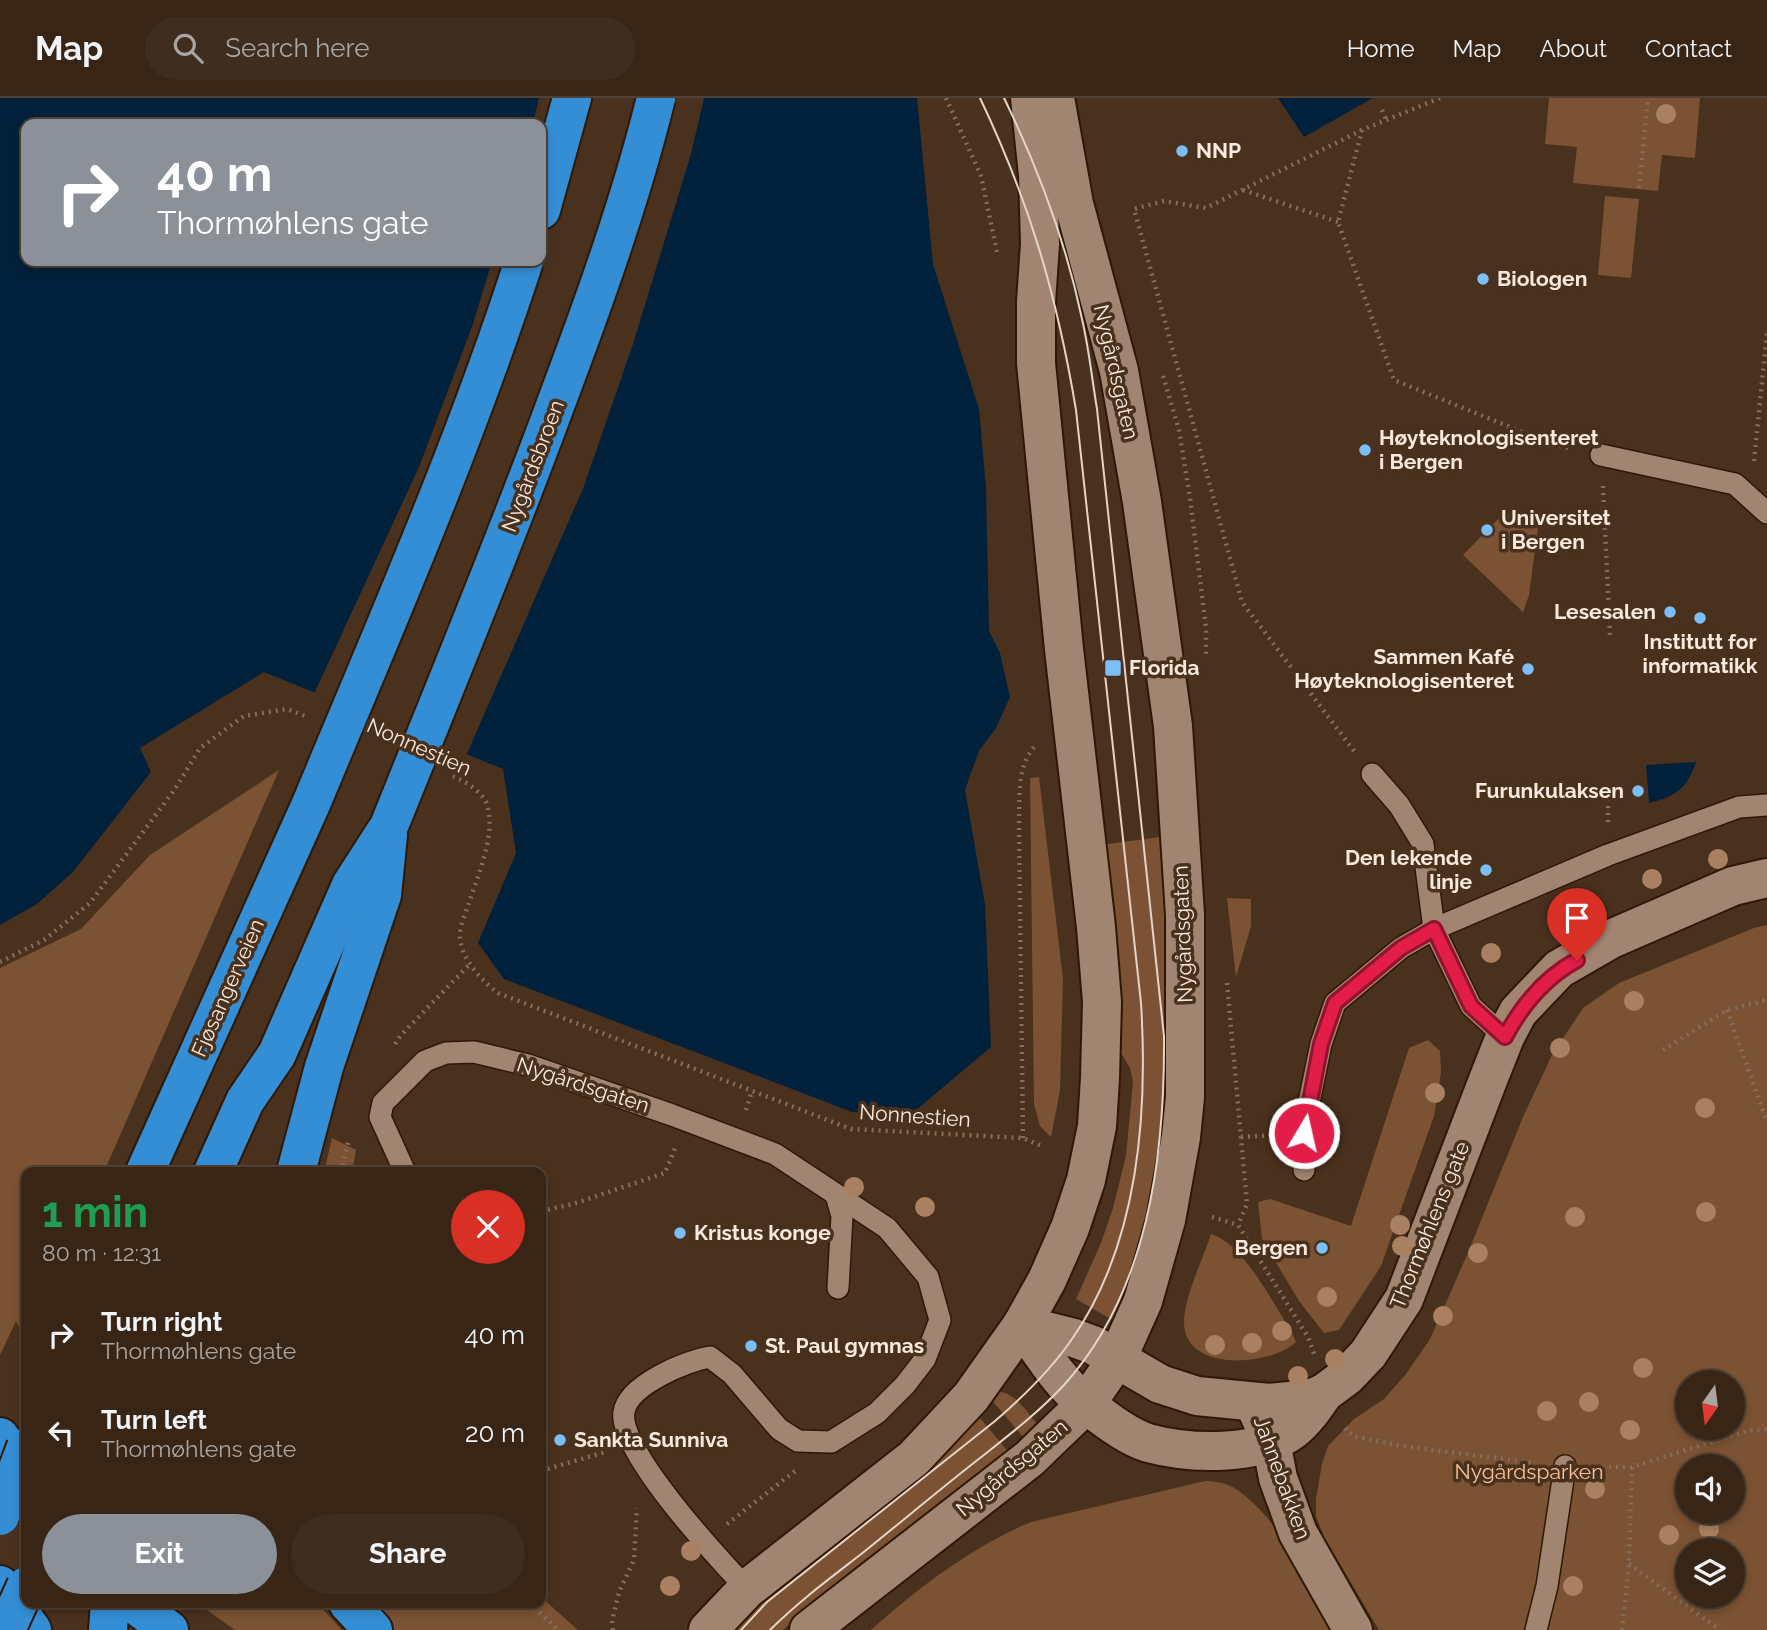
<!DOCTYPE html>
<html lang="en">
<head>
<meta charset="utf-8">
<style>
	body { margin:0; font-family:Raleway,sans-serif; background:#3f2d1f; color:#f1f3f6; height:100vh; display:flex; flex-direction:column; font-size:26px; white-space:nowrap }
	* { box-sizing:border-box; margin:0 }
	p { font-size:23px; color:#aba5a1 }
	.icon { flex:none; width:38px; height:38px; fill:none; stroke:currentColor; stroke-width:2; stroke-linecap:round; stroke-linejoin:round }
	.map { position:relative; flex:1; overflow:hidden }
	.side { position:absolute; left:21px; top:1069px; width:525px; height:441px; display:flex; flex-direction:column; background:#382516; border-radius:14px; box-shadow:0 4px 10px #0003,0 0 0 2px #524235 }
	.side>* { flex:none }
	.guide { position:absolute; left:21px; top:21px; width:525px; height:147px; border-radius:14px; box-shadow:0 4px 10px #0003,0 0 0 2px #524235; background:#8c9099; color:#fff; overflow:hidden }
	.needle { width:46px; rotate:194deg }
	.buttons { position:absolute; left:1675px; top:1272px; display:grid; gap:14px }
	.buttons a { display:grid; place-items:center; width:70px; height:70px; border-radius:50%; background:#382516; box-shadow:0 4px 10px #0003,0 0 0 2px #524235; font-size:35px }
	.pin { position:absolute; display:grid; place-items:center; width:60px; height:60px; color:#fff; margin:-72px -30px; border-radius:50% 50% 50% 0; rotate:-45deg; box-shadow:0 0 7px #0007 }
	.pin .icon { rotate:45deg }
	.me { position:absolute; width:77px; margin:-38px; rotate:9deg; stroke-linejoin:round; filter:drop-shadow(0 0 5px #0008) }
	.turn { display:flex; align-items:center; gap:24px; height:147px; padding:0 21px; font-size:32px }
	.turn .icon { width:91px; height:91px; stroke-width:2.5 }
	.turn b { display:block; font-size:49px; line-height:60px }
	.round { display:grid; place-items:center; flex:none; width:74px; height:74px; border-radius:37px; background:#3f2d1f }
	.headline { display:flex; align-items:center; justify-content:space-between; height:119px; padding:0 21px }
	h1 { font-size:42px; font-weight:700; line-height:52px; color:#1e9e55 }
	.cta { display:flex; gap:14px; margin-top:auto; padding:14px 21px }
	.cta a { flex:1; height:80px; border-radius:42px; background:#8c9099; color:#fff; font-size:28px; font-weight:700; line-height:80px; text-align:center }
	.cta a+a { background:#3f2d1f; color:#f1f3f6 }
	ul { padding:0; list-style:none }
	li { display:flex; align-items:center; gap:21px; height:98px; padding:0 21px }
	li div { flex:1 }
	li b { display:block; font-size:26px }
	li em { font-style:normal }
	header { display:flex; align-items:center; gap:42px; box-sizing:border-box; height:98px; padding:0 35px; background:#382516; border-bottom:2px solid #524235 }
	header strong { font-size:33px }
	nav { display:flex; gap:38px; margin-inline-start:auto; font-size:24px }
	.search { width:490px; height:63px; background:#3f2d1f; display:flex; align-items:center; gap:18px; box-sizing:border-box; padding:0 24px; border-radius:38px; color:#aba5a1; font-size:26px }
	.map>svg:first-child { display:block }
	.green { fill:#7b5233; fill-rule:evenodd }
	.water { fill:#00213b; fill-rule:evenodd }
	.pier { fill:#4a311e }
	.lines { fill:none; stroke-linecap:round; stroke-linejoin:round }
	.lane-casing { stroke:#2f1806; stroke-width:24 }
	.street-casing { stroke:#2f1806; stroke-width:42 }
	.secondary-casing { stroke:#2f1806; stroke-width:42 }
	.highway-casing { stroke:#2f1806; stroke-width:42 }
	.path { stroke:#846e5e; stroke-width:4.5; stroke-dasharray:2 5; stroke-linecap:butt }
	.lane { stroke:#a28570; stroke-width:21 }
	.street { stroke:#a28570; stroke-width:38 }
	.secondary { stroke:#a28570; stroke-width:38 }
	.highway { stroke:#348ed5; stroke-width:38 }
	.tram { stroke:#e5d4c8; stroke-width:2 }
	.highway-bridge-casing { stroke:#2f1806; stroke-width:42; stroke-linecap:butt }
	.highway-bridge { stroke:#348ed5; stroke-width:38 }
	.tree { fill:#a98162 }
	.route-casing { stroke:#92132f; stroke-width:18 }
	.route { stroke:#e11d48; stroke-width:12 }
	.poi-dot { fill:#7cbef9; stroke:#4a311e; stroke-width:2.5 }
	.labels { text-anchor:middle; stroke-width:7; stroke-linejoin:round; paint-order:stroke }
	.poi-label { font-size:21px; font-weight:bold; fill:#f9e9de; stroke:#4a311e; text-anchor:start }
	.street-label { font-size:21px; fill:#f9e9de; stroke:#4a311e }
	.park-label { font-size:21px; fill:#f7c29a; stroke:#4a311e }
</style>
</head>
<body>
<header>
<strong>Map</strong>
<div class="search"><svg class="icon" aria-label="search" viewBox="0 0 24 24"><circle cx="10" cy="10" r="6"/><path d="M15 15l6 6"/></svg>Search here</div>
<nav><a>Home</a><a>Map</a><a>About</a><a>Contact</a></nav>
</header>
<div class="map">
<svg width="1767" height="1532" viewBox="0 0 1767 1532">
	<rect width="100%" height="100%" fill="#4a311e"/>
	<!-- green -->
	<g class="green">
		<polygon points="1549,0 1700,0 1695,60 1662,57 1658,93 1573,85 1577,49 1545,46"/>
		<polygon points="1605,98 1639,101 1631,180 1598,177"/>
		<polygon points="1517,413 1532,416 1539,423 1529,497 1523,514 1463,457 1502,417"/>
		<polygon points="279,672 104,1074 26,1074 26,1242 16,1223 0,1257 0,870 81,831 150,757"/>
		<polygon points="1039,679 1063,881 1060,992 1051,1039 1040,1028 1034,1006 1030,680"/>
		<polygon points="1168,738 1167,1064 1118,1225 1076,1201 1101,1145 1113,1110 1126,1058 1133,984 1130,970 1117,948 1100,747"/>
		<polygon points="1227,800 1251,801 1251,828 1236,879"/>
		<path d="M 1767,827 L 1767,1532 L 1379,1532 L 1324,1439 L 1316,1418 L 1316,1401 L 1322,1366 L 1328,1348 L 1354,1321 L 1384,1301 L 1406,1276 L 1430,1241 L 1467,1157 L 1523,1019 L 1552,957 L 1583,910 L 1619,885 L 1754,830 ZM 1687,1284 L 1732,1284 L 1732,1330 L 1687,1330 ZM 1687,1368 L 1732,1368 L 1732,1414 L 1687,1414 ZM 1687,1452 L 1732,1452 L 1732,1498 L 1687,1498 Z"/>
		<polygon points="1428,942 1440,953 1441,975 1434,1018 1381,1168 1339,1232 1324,1235 1299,1203 1262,1141 1258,1104 1270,1101 1351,1128 1409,950"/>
		<polygon points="332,1040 356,1052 352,1074 324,1074"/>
		<path d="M 1211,1136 C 1242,1144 1275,1208 1292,1235 L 1296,1244 C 1271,1268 1185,1275 1184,1225 C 1184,1198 1203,1162 1211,1136 Z"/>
		<path d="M 999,1294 C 1015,1294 1029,1317 1039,1328 L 1029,1346 L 990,1300 Z"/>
		<path d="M 975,1314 L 1012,1358 C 932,1412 853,1465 783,1532 L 729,1532 Z"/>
		<path d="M 1205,1383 C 1215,1383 1227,1385 1236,1391 C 1280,1421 1311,1486 1337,1532 L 871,1532 C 919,1489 972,1449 1031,1424 Z"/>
		<polygon points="541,1499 578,1532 394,1532 370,1505 541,1505"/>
		<polygon points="197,1505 317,1505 342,1532 235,1532"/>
	</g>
	<!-- water -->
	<g class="water">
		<path d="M 0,0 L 917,0 L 933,166 L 979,311 L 986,390 L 989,533 L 1000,555 L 1010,599 L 996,630 L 979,653 L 965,692 L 985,806 L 991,949 L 909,1018 L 852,1014 L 504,881 L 478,845 L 516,755 L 503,671 L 264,574 L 140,650 L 151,674 L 73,774 L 37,806 L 0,827 ZM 26,26 L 541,26 L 541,163 L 26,163 Z"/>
		<polygon points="1278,0 1373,0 1304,39"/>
		<path d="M 1696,664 C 1687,691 1676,698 1649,705 L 1646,667 Z"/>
	</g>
	<!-- pier -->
	<polygon class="pier" points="539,0 704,0 691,56 633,246 584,388 465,660 313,598 419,369 473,226 492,163 541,163 541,26 533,26"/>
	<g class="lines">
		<!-- lane casing -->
		<g class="lane-casing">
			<g id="lane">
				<polyline points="1601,357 1735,386 1767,415"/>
				<polyline points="1372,676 1399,707 1423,746 1434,831 1471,908 1505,939"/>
				<polyline points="1304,1072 1307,1014 1321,946 1335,905 1401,850 1434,831 1608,757 1739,709 1767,707"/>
				<path d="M 405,1074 L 380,1019 L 383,1005 L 425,963 L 446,955 L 474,954 L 528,967 L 672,1017 L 775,1056 L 887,1130 L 928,1179 L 940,1222 L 925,1261 L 905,1287 L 877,1315 L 831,1344 L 798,1343 L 779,1331 L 732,1276 L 710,1259 C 686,1263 628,1287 624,1314 C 617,1352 720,1462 747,1491"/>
				<polyline points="836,1097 842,1118 838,1190"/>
				<polyline points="1536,1532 1547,1488 1565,1368"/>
			</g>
		</g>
		<!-- street casing -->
		<g class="street-casing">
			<polyline id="street" points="1254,1305 1271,1343 1278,1380 1298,1435 1353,1532"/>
		</g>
		<!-- secondary casing -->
		<g class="secondary-casing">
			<g id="secondary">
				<polyline points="1022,1227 1074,1240 1093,1247 1160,1286 1197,1298 1269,1305 1310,1301 1324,1295 1347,1278 1368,1256 1404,1201 1488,982 1505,939 1518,914 1559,871 1611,841 1733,788 1767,780"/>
				<path d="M 1022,1227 C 1041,1254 1059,1284 1085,1305 C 1103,1320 1126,1338 1148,1345 C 1189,1356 1258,1359 1293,1332 C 1306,1322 1315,1308 1324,1295"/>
				<polyline points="708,1532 747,1491 914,1360 971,1299 1022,1227 1047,1182 1070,1130 1086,1082 1097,1028 1100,980 1102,904 1096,829 1064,551 1036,265 1036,204 1040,146 1038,77 1030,0"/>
				<polyline points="809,1532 1029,1361 1086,1306 1117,1261 1143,1203 1166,1122 1181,1039 1185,999 1185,817 1173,628 1142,404 1119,273 1074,106 1055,0"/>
			</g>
		</g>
		<!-- highway casing -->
		<g class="highway-casing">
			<g id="highway">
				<polyline points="541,112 572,0"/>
				<polyline points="145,1074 311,706"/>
				<polyline points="213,1074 245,1003 277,956 351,787 389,728"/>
				<polyline points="296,1074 324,969 382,797 388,737"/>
				<polyline points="0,1339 26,1380"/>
				<polyline points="0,1487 32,1532"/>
				<polyline points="133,1505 169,1532"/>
				<polyline points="348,1505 373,1532"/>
				<polyline points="108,1532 110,1505"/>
			</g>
		</g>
		<!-- path -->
		<g class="path">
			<polyline points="946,0 981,78 997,154"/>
			<polyline points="1440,0 1362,32 1338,124 1394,282 1552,346 1572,351"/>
			<polyline points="1382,12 1386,21"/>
			<polyline points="1639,90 1648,0"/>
			<polyline points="1243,92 1338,124"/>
			<polyline points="1163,278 1179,332 1190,400 1206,530 1206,556"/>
			<polyline points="1754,363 1767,235"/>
			<polyline points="1603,388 1610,537"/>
			<polyline points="1354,653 1242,504 1134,111 1164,103 1206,110 1362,32"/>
			<path d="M 453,678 C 464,683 480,692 486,704 C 498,734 477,779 468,808 C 465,816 459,830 460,839 C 461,861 482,883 498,895 L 851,1031 L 1023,1040 L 1044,1049"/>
			<polyline points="1608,724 1608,685"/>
			<polyline points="0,864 44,842 90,805 175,691 200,650 244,618 287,611 305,618"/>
			<polyline points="1227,885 1247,1106 1238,1127"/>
			<polyline points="1727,912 1766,1021"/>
			<polyline points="395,946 401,937 470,866"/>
			<polyline points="1663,952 1727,912 1767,902"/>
			<polyline points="746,1012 752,993"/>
			<polyline points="1241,1039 1275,1037"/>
			<path d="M 1023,1040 L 1019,727 C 1020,700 1016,671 1034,649"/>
			<polyline points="341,1074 349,1041"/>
			<polyline points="541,1113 573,1106 665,1075 675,1050"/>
			<polyline points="1212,1119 1238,1127 1308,1239 1314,1256"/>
			<polyline points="1345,1330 1353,1338 1402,1348 1534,1365"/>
			<polyline points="1595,1369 1632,1369 1747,1333 1767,1331"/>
			<polyline points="541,1373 605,1354"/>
			<polyline points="727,1426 795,1373"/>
			<polyline points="1629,1466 1720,1532"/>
			<polyline points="529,1505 558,1532"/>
			<polyline points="613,1532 612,1523 619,1494 634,1462 637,1410"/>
			<polyline points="1622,1532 1629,1466 1632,1369"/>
		</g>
		<!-- lane -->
		<use href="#lane" class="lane"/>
		<!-- street -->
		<use href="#street" class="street"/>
		<!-- secondary -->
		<use href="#secondary" class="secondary"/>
		<!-- highway -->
		<use href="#highway" class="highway"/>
		<!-- tram -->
		<g class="tram">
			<path d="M 741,1532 L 767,1504 L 995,1323 C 1024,1298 1051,1272 1072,1241 C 1139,1145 1148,1017 1141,905 L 1076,312 C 1057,198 1030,105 980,0"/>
			<path d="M 770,1532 C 798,1504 829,1481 860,1457 C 900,1425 939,1392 980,1360 C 1009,1337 1038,1315 1064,1287 C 1148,1194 1165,1059 1164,938 L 1097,311 C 1092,281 1089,251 1082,221 C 1066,144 1038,70 1004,0"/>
		</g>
		<!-- highway-bridge casing -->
		<g class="highway-bridge-casing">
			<g id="highway-bridge">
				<path d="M 311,706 C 386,526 464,348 524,163"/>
				<path d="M 389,728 C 445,589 503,449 555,308 C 593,207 630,105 656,0"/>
				<polyline points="0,1418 26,1349"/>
				<polyline points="6,1532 26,1488"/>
			</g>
		</g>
		<!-- highway-bridge -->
		<use href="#highway-bridge" class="highway-bridge"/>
	</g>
	<!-- trees -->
	<g class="tree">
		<circle cx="1666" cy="16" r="10"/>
		<circle cx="1718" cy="761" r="10"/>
		<circle cx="1652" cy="781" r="10"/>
		<circle cx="1491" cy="855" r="10"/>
		<circle cx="1634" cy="903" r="10"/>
		<circle cx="1560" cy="950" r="10"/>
		<circle cx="1435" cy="995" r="10"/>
		<circle cx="1705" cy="1010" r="10"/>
		<circle cx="854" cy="1089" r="10"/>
		<circle cx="925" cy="1109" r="10"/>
		<circle cx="1706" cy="1114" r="10"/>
		<circle cx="1575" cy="1119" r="10"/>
		<circle cx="1400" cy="1127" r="10"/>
		<circle cx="1402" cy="1148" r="10"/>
		<circle cx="1478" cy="1155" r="10"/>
		<circle cx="1327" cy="1199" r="10"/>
		<circle cx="1443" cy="1218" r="10"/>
		<circle cx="1282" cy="1233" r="10"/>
		<circle cx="1252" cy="1245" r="10"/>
		<circle cx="1215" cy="1247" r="10"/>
		<circle cx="1335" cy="1261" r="10"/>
		<circle cx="1643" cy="1270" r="10"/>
		<circle cx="1298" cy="1278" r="10"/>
		<circle cx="1589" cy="1304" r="10"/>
		<circle cx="1547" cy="1313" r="10"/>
		<circle cx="1630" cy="1332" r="10"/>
		<circle cx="1595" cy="1391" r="10"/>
		<circle cx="1709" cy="1431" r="10"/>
		<circle cx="1669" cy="1437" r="10"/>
		<circle cx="691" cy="1453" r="10"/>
		<circle cx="670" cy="1488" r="10"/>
		<circle cx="1573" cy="1488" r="10"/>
	</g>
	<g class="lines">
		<!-- route casing -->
		<g class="route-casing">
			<path id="route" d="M 1304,1035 L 1321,946 L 1335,905 L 1401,850 L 1434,831 L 1471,908 L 1505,939 C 1522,907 1546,879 1577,862"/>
		</g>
		<!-- route -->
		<use href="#route" class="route"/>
	</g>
	<!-- markers -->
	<g class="poi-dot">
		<circle cx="1182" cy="53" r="7"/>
		<circle cx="1483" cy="181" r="7"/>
		<circle cx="1365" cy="352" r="7"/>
		<circle cx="1487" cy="432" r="7"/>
		<circle cx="1670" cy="514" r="7"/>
		<circle cx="1700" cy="520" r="7"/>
		<rect x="1104" y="561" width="18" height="18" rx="3.5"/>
		<circle cx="1528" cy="571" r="7"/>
		<circle cx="1638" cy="693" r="7"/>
		<circle cx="1486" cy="772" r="7"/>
		<circle cx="680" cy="1135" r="7"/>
		<circle cx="1322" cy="1150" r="7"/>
		<circle cx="751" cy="1248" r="7"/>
		<circle cx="560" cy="1342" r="7"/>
	</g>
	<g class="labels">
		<!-- poi labels -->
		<g class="poi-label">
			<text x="1196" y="60">NNP</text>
			<text x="1497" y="188">Biologen</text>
			<text x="1379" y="347">Høyteknologisenteret<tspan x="1379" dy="24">i Bergen</tspan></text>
			<text x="1501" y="427">Universitet<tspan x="1501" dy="24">i Bergen</tspan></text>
			<text x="1656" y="521" text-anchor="end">Lesesalen</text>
			<text x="1700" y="551" text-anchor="middle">Institutt for<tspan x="1700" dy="24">informatikk</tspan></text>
			<text x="1514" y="566" text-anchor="end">Sammen Kafé<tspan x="1514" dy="24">Høyteknologisenteret</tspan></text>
			<text x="1129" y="577">Florida</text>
			<text x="1624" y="700" text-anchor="end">Furunkulaksen</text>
			<text x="1472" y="767" text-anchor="end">Den lekende<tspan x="1472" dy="24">linje</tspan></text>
			<text x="694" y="1142">Kristus konge</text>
			<text x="1308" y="1157" text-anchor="end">Bergen</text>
			<text x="765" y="1255">St. Paul gymnas</text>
			<text x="574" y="1349">Sankta Sunniva</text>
		</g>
		<!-- street labels -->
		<g class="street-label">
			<text transform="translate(1116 274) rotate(77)" y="7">Nygårdsgaten</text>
			<text transform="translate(533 368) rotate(-69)" y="7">Nygårdsbroen</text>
			<text transform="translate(419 649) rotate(24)" y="7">Nonnestien</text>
			<text transform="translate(1183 836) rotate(-92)" y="7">Nygårdsgaten</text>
			<text transform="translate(228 890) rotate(-66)" y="7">Fjøsangerveien</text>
			<text transform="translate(583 987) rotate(18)" y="7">Nygårdsgaten</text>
			<text transform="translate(915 1018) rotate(4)" y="7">Nonnestien</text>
			<text transform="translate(1430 1127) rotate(-68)" y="7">Thormøhlens gate</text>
			<text transform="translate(1012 1370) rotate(-40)" y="7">Nygårdsgaten</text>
			<text transform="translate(1282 1380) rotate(70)" y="7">Jahnebakken</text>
		</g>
		<!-- park labels -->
		<g class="park-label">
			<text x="1529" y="1381">Nygårdsparken</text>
		</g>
	</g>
</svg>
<div class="buttons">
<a><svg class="needle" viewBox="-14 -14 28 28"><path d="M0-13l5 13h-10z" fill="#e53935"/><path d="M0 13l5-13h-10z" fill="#aba5a1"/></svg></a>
<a><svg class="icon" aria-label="sound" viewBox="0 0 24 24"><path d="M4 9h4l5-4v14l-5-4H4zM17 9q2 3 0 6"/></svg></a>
<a><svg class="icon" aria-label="layers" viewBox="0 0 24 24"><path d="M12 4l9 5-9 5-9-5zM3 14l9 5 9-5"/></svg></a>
</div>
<div class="pin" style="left:1577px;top:862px;background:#d93025"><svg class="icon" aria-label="arrive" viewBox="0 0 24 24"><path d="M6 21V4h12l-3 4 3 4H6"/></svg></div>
<svg class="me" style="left:1304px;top:1035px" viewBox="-20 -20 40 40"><circle r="17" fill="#e11d48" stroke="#fff" stroke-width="3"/><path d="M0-11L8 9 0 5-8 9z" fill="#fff"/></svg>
<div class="guide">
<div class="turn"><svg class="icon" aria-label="right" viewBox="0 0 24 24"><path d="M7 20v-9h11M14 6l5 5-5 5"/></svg><div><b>40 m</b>Thormøhlens gate</div></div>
</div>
<section class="side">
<div class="headline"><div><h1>1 min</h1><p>80 m · 12:31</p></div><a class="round" style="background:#d93025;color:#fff"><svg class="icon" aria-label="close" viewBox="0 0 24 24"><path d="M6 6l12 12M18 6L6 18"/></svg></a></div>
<ul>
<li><svg class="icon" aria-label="right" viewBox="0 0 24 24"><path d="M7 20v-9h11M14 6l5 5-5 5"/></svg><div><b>Turn right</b><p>Thormøhlens gate</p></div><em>40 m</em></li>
<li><svg class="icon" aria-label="left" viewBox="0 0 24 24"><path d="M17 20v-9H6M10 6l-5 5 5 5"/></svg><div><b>Turn left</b><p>Thormøhlens gate</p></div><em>20 m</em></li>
</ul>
<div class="cta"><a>Exit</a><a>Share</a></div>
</section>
</div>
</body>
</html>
